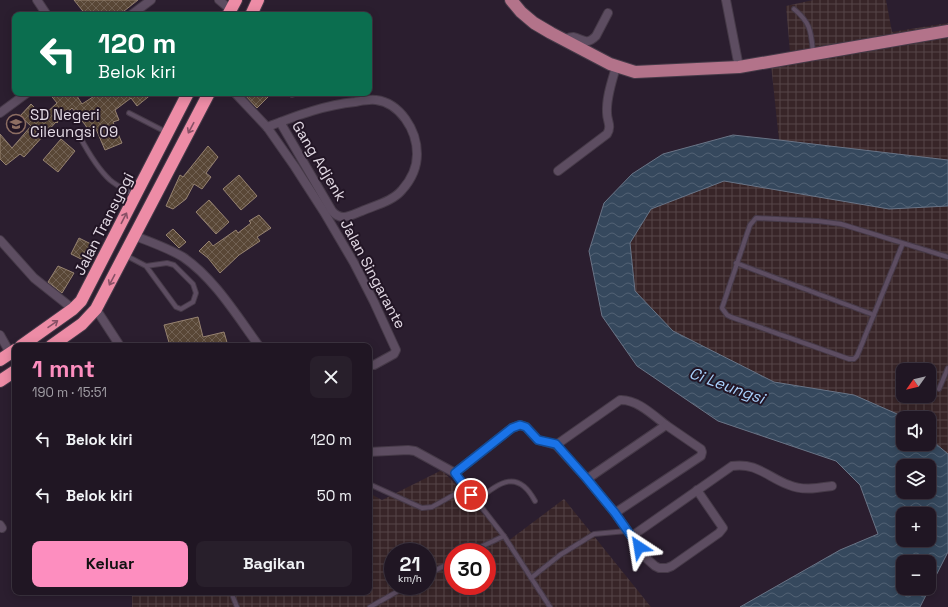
<!DOCTYPE html>
<html lang="id">
<head>
<meta charset="utf-8">
<style>
	body { margin:0; font-family:"Space Grotesk",sans-serif; background:#281f2b; color:#f1f3f6; height:100vh; display:flex; flex-direction:column; font-size:15px; white-space:nowrap }
	* { box-sizing:border-box; margin:0 }
	p { font-size:13px; color:#a29fa6 }
	.icon { flex:none; width:22px; height:22px; fill:none; stroke:currentColor; stroke-width:2; stroke-linecap:round; stroke-linejoin:round }
	.map { position:relative; flex:1; overflow:hidden }
	.details { position:absolute; left:12px; top:343px; width:360px; height:252px; display:flex; flex-direction:column; background:#201623; border-radius:8px; box-shadow:0 2px 10px #0003,0 0 0 1px #3d3541 }
	.details>* { flex:none }
	.banner { position:absolute; left:12px; top:12px; width:360px; height:84px; border-radius:8px; box-shadow:0 2px 10px #0003,0 0 0 1px #3d3541; background:#0b6e4f; color:#fff; overflow:hidden }
	.needle { width:26px; rotate:236deg }
	.tools { position:absolute; left:896px; top:363px; display:grid; gap:8px }
	.tools a { display:grid; place-items:center; width:40px; height:40px; border-radius:8px; background:#201623; box-shadow:0 2px 10px #0003,0 0 0 1px #3d3541; font-size:20px }
	.speed { position:absolute; left:384px; top:543px; display:flex; gap:8px; font-size:20px; font-weight:700; text-align:center }
	.speed>* { display:grid; place-content:center; width:52px; height:52px; border-radius:50%; background:#201623; box-shadow:0 2px 10px #0003,0 0 0 1px #3d3541; line-height:1 }
	.speed small { font-size:10px; font-weight:400 }
	.speed .limit { border:6px solid #d22; background:#fff; color:#111 }
	.pin { position:absolute; display:grid; place-items:center; width:34px; height:34px; color:#fff; margin:-17px; border:2px solid #fff; border-radius:50%; box-shadow:0 1px 4px #0007 }
	.me { position:absolute; width:44px; margin:-22px; rotate:327deg; stroke-linejoin:round; filter:drop-shadow(0 0 3px #0008) }
	.turn { display:flex; align-items:center; gap:14px; height:84px; padding:0 20px; font-size:18px }
	.turn .icon { width:52px; height:52px; stroke-width:2.5 }
	.turn b { display:block; font-size:28px; line-height:34px }
	.round { display:grid; place-items:center; flex:none; width:42px; height:42px; border-radius:8px; background:#281f2b }
	.headline { display:flex; align-items:center; justify-content:space-between; height:68px; padding:0 20px }
	h1 { font-size:24px; font-weight:800; line-height:30px; color:#fd8ebf }
	.cta { display:flex; gap:8px; margin-top:auto; padding:8px 20px }
	.cta a { flex:1; height:46px; border-radius:8px; background:#fd8ebf; color:#111; font-size:16px; font-weight:800; line-height:46px; text-align:center }
	.cta a+a { background:#281f2b; color:#f1f3f6 }
	ul { padding:0; list-style:none }
	li { display:flex; align-items:center; gap:12px; height:56px; padding:0 20px }
	li div { flex:1 }
	li b { display:block; font-size:15px }
	li em { font-style:normal }
	.map>svg:first-child { display:block }
	.industrial { fill:url(#industrial-grid); fill-rule:evenodd }
	.water { fill:url(#water-waves); stroke:#697486; fill-rule:evenodd }
	.building { fill:url(#building-cross-hatch); stroke:#978371 }
	.lines { fill:none; stroke-linecap:round; stroke-linejoin:round }
	.lane-casing { stroke:#463a48; stroke-width:6 }
	.street-casing { stroke:#463a48; stroke-width:10 }
	.primary-casing { stroke:#463a48; stroke-width:14 }
	.highway-casing { stroke:#463a48; stroke-width:14 }
	.lane { stroke:#5d4d61; stroke-width:4 }
	.street { stroke:#5d4d61; stroke-width:8 }
	.primary { stroke:#b3738a; stroke-width:12 }
	.highway { stroke:#ed8ca6; stroke-width:12 }
	.oneway { stroke:#885066 }
	.route-casing { stroke:#114b97; stroke-width:10 }
	.route { stroke:#1a73e8; stroke-width:7 }
	.labels { text-anchor:middle; stroke-width:4; stroke-linejoin:round; paint-order:stroke }
	.poi-label { font-size:15px; fill:#e3dae5; stroke:#221525; text-anchor:start }
	.street-label { font-size:15px; fill:#e3dae5; stroke:#221525 }
	.water-label { font-size:16px; font-style:italic; fill:#a8d0fb; stroke:#221525 }
</style>
</head>
<body>
<div class="map">
<svg width="948" height="607" viewBox="0 0 948 607">
	<defs>
		<pattern id="industrial-grid" width="8" height="8" patternUnits="userSpaceOnUse"><rect width="8" height="8" fill="#382528"/><path d="M0 4h8M4 0v8" fill="none" stroke="#554447"/></pattern>
		<pattern id="water-waves" width="16" height="10" patternUnits="userSpaceOnUse"><rect width="16" height="10" fill="#35485d"/><path d="M0 5q4-4 8 0t8 0" fill="none" stroke="#526274"/></pattern>
		<pattern id="building-cross-hatch" width="8" height="8" patternUnits="userSpaceOnUse"><rect width="8" height="8" fill="#594736"/><path d="M0 0l8 8M0 8l8-8" fill="none" stroke="#716153"/></pattern>
	</defs>
	<rect width="100%" height="100%" fill="#2b1e2f"/>
	<!-- industrial -->
	<g class="industrial">
		<polygon points="813,0 886,0 892,32 948,23 948,160 779,140 770,55 790,52 786,6"/>
		<path d="M 724,181 L 889,209 L 948,206 L 948,454 L 929,438 L 929,418 L 906,418 L 854,395 L 774,382 L 673,331 L 635,291 L 630,243 L 651,209 ZM 903,370 L 929,370 L 929,396 L 903,396 Z"/>
		<path d="M 442,470 L 508,541 L 564,499 L 651,607 L 132,607 L 132,592 L 369,592 L 369,493 L 382,500 ZM 393,552 L 427,552 L 427,586 L 393,586 ZM 453,552 L 487,552 L 487,586 L 453,586 Z"/>
	</g>
	<!-- water -->
	<path class="water" d="M 733,135 L 779,140 L 948,160 L 948,206 L 889,209 L 724,181 L 651,209 L 630,243 L 635,291 L 673,331 L 774,382 L 854,395 L 904,417 L 906,418 L 903,418 L 903,444 L 929,444 L 929,438 L 948,454 L 948,552 L 920,607 L 740,607 L 840,550 L 878,534 L 860,485 L 836,461 L 718,421 L 637,366 L 602,316 L 589,251 L 604,203 L 632,174 L 663,154 ZM 903,466 L 929,466 L 929,492 L 903,492 ZM 903,514 L 929,514 L 929,540 L 903,540 ZM 903,562 L 929,562 L 929,588 L 903,588 Z"/>
	<!-- building -->
	<g class="building">
		<polygon points="74,0 138,0 119,15 86,15"/>
		<polygon points="49,93 75,93 82,104 99,93 153,93 137,106 131,98 115,110 119,120 113,122 122,143 105,150 96,129 88,132 86,126 72,108 57,123 56,122 24,157 20,154 6,165 0,159 0,134 12,148 31,126 20,116 31,104 43,116 57,103"/>
		<polygon points="243,93 272,93 257,108"/>
		<polygon points="61,139 75,151 58,172 43,160"/>
		<polygon points="208,146 218,157 206,173 211,177 202,189 194,184 186,199 173,209 166,206 180,175 183,177"/>
		<polygon points="239,175 257,196 241,210 223,189"/>
		<polygon points="209,200 229,222 216,234 196,212"/>
		<polygon points="259,215 271,228 257,237 260,241 239,255 220,273 208,258 199,251 209,241 213,246 236,230 238,233 251,223 249,221"/>
		<polygon points="173,229 186,242 179,248 166,235"/>
		<polygon points="79,238 93,245 85,261 71,254"/>
		<polygon points="58,266 74,273 62,293 48,282"/>
		<polygon points="198,317 203,337 224,332 228,346 170,346 164,325"/>
	</g>
	<g class="lines">
		<!-- lane casing -->
		<g class="lane-casing">
			<g id="lane">
				<path d="M 794,9 C 811,23 811,32 813,52"/>
				<polyline points="292,95 298,93"/>
				<polyline points="129,113 166,132"/>
				<path d="M 80,137 C 88,152 97,168 110,180 C 117,186 126,190 134,195"/>
				<polyline points="903,243 857,356 854,359 849,359 731,317 727,315 722,308 750,225 756,218 818,221 841,224 948,257"/>
				<polyline points="125,255 146,266 176,307 181,309 193,302 196,293 193,284 174,265 167,263 146,266"/>
				<polyline points="736,263 874,315"/>
				<polyline points="939,389 948,368"/>
				<polyline points="455,473 504,536 550,607"/>
				<polyline points="369,484 422,508 432,507 466,488"/>
				<path d="M 476,501 C 498,484 517,467 535,501"/>
				<polyline points="470,552 504,536"/>
				<polyline points="427,575 453,561"/>
				<polyline points="531,578 560,555 594,534 627,531"/>
				<polyline points="231,592 237,607"/>
				<polyline points="370,607 407,586"/>
			</g>
		</g>
		<!-- street casing -->
		<g class="street-casing">
			<g id="street">
				<polyline points="37,0 47,15"/>
				<polyline points="219,0 231,10"/>
				<polyline points="726,0 739,67"/>
				<polyline points="131,15 151,0"/>
				<path d="M 563,40 C 566,39 569,37 573,37 C 583,39 586,46 596,36 L 608,13"/>
				<polyline points="235,93 267,127 295,167 324,212 354,263 374,302 396,350 394,354 374,365 369,365"/>
				<polyline points="0,113 27,93"/>
				<path d="M 267,127 C 296,116 324,105 355,102 C 361,101 369,99 376,100 C 400,103 417,130 417,154 C 417,167 411,180 402,190 C 393,201 376,205 362,211 C 351,215 341,222 332,211 L 280,122"/>
				<path d="M 558,171 L 607,134 C 612,126 607,121 607,113 C 606,98 612,81 616,67"/>
				<path d="M 135,236 C 151,242 168,248 183,257 C 214,278 237,316 259,346"/>
				<polyline points="0,240 34,278 73,309"/>
				<polyline points="96,309 120,346"/>
				<polyline points="0,335 10,353"/>
				<path d="M 556,445 L 620,400 C 637,399 654,416 666,425 L 587,479"/>
				<polyline points="369,452 408,450 415,451 455,473 512,428 520,425 526,427 538,440 556,445 587,479 615,513 701,456 702,452 701,449 666,425"/>
				<polyline points="615,513 647,559 655,566 659,568 667,568 672,566 719,533 723,528 697,490"/>
				<polyline points="0,525 2,528"/>
				<path d="M 632,536 L 732,466 C 756,462 769,478 789,485 C 803,491 818,488 832,486"/>
			</g>
		</g>
		<!-- primary casing -->
		<g class="primary-casing">
			<polyline id="primary" points="511,0 521,12 534,23 551,33 610,64 635,72 739,67 948,31"/>
		</g>
		<!-- highway casing -->
		<g class="highway-casing">
			<g id="highway">
				<polyline points="228,15 236,0"/>
				<polyline points="251,15 258,0"/>
				<polyline points="21,346 73,309 81,301 188,93"/>
				<polyline points="51,346 82,324 96,309 209,93"/>
				<polyline points="0,360 15,350"/>
				<polyline points="0,381 15,371"/>
			</g>
		</g>
		<!-- lane -->
		<use href="#lane" class="lane"/>
		<!-- street -->
		<use href="#street" class="street"/>
		<!-- primary -->
		<use href="#primary" class="primary"/>
		<!-- highway -->
		<use href="#highway" class="highway"/>
	</g>
	<!-- one-way arrows -->
	<defs><path id="oneway-shaft" d="M-6 0H5M1.5-3L5.5 0L1.5 3" fill="none" stroke-width="1.6" stroke-linecap="round" stroke-linejoin="round"/></defs>
	<g class="oneway">
		<use href="#oneway-shaft" transform="translate(191 128) rotate(118)"/>
		<use href="#oneway-shaft" transform="translate(124 218) rotate(-63)"/>
		<use href="#oneway-shaft" transform="translate(112 280) rotate(118)"/>
		<use href="#oneway-shaft" transform="translate(53 324) rotate(-35)"/>
	</g>
	<g class="lines">
		<!-- route casing -->
		<g class="route-casing">
			<polyline id="route" points="471,495 455,473 512,428 520,425 526,427 538,440 556,444 587,479 615,513 639,547"/>
		</g>
		<!-- route -->
		<use href="#route" class="route"/>
	</g>
	<!-- icons -->
	<defs>
		<g id="school-ring" transform="scale(1)"><circle r="9.5" fill="#221525" stroke="#8d6e63" stroke-width="1.5"/><path d="M0-5L7-2L0 1L-7-2ZM-4 1L0 2.5L4 1V4Q0 6-4 4Z" fill="#8d6e63"/></g>
	</defs>
	<g fill-rule="evenodd">
		<use href="#school-ring" x="16" y="124"/>
	</g>
	<g class="labels">
		<!-- poi labels -->
		<g class="poi-label">
			<text x="30" y="120">SD Negeri<tspan x="30" dy="17">Cileungsi 09</tspan></text>
		</g>
		<!-- street labels -->
		<g class="street-label">
			<text transform="translate(319 161) rotate(59)" y="5">Gang Adjenk</text>
			<text transform="translate(104 224) rotate(-63)" y="5">Jalan Transyogi</text>
			<text transform="translate(373 274) rotate(62)" y="5">Jalan Singarante</text>
		</g>
		<!-- water labels -->
		<g class="water-label">
			<text transform="translate(727 385) rotate(20)" y="6">Ci Leungsi</text>
		</g>
	</g>
</svg>
<div class="tools">
<a><svg class="needle" viewBox="-14 -14 28 28"><path d="M0-13l5 13h-10z" fill="#e53935"/><path d="M0 13l5-13h-10z" fill="#a29fa6"/></svg></a>
<a><svg class="icon" aria-label="sound" viewBox="0 0 24 24"><path d="M4 9h4l5-4v14l-5-4H4zM17 9q2 3 0 6"/></svg></a>
<a><svg class="icon" aria-label="layers" viewBox="0 0 24 24"><path d="M12 4l9 5-9 5-9-5zM3 14l9 5 9-5"/></svg></a>
<a>+</a>
<a>−</a>
</div>
<div class="speed"><div>21<small>km/h</small></div><div class="limit">30</div></div>
<div class="pin" style="left:471px;top:495px;background:#d93025"><svg class="icon" aria-label="arrive" viewBox="0 0 24 24"><path d="M6 21V4h12l-3 4 3 4H6"/></svg></div>
<svg class="me" style="left:639px;top:547px" viewBox="-20 -20 40 40"><path d="M0-17L14 15 0 8-14 15z" fill="#1a73e8" stroke="#fff" stroke-width="4"/></svg>
<div class="banner">
<div class="turn"><svg class="icon" aria-label="left" viewBox="0 0 24 24"><path d="M17 20v-9H6M10 6l-5 5 5 5"/></svg><div><b>120 m</b>Belok kiri</div></div>
</div>
<section class="details">
<div class="headline"><div><h1>1 mnt</h1><p>190 m · 15:51</p></div><a class="round"><svg class="icon" aria-label="close" viewBox="0 0 24 24"><path d="M6 6l12 12M18 6L6 18"/></svg></a></div>
<ul>
<li><svg class="icon" aria-label="left" viewBox="0 0 24 24"><path d="M17 20v-9H6M10 6l-5 5 5 5"/></svg><div><b>Belok kiri</b></div><em>120 m</em></li>
<li><svg class="icon" aria-label="left" viewBox="0 0 24 24"><path d="M17 20v-9H6M10 6l-5 5 5 5"/></svg><div><b>Belok kiri</b></div><em>50 m</em></li>
</ul>
<div class="cta"><a>Keluar</a><a>Bagikan</a></div>
</section>
</div>
</body>
</html>
